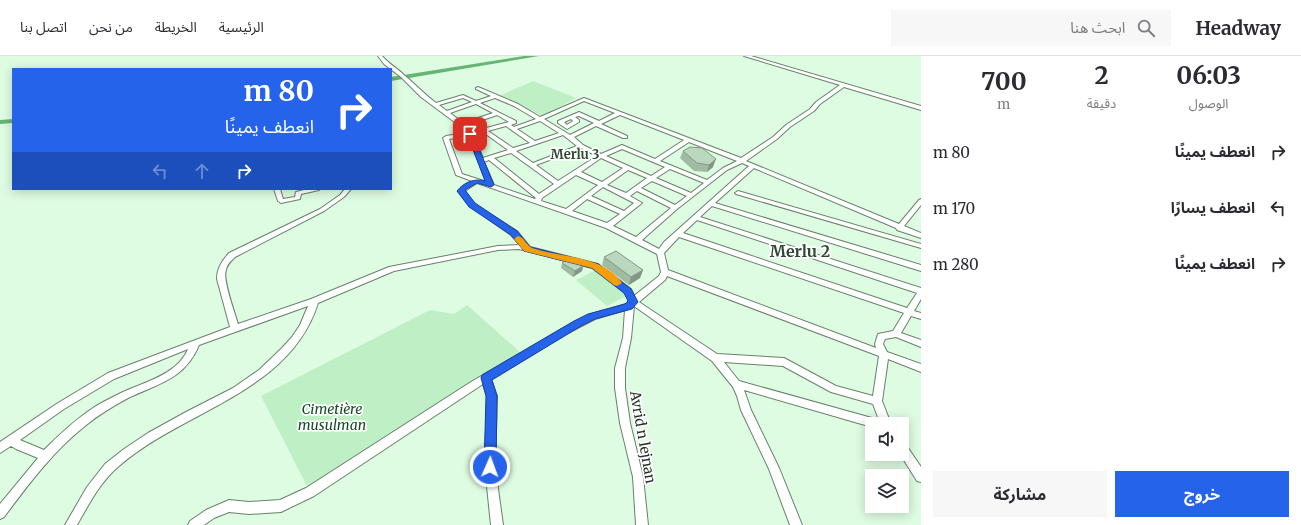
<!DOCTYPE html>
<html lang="ar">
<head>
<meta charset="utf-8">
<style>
	body { margin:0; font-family:Merriweather,"Noto Sans Arabic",serif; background:#f7f7f7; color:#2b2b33; direction:rtl; height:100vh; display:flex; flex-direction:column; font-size:15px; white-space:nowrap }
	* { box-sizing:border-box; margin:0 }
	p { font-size:13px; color:#7c7c81 }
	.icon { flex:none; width:22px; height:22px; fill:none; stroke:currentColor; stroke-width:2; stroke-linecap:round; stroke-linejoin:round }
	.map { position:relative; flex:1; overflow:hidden; direction:ltr }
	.details { display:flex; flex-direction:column; background:#fff; width:380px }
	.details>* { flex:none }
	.hud { position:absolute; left:12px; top:12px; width:380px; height:122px; border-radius:0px; box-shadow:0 2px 10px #0003; direction:rtl; background:#2563eb; color:#fff; overflow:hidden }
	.fabs { position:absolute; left:865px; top:361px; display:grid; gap:8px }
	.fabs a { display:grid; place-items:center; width:44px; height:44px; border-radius:0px; background:#fff; box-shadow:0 2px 10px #0003; font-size:20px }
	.pin { position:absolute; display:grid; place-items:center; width:34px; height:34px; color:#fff; margin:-17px; border-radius:8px; box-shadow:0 2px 6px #0006 }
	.me { position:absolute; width:44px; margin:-22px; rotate:2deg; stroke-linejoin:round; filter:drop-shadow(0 0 3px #0008) }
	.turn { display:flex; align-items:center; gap:14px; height:84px; padding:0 12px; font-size:18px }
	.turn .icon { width:52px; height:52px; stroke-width:2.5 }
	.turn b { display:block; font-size:28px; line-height:34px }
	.lanes { display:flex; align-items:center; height:38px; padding:0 12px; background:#0003; justify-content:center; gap:20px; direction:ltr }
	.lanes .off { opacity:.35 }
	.eta { display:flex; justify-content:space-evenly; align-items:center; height:68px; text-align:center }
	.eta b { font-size:24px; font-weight:700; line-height:28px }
	.action { display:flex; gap:8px; margin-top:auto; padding:8px 12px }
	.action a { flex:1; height:46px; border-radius:0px; background:#2563eb; color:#fff; font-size:16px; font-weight:700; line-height:46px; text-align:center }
	.action a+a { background:#f7f7f7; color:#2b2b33 }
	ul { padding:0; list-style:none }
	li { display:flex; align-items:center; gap:12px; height:56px; padding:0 12px }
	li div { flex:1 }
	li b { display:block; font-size:15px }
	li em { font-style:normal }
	header { display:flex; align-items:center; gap:24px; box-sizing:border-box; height:56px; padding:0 20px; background:#fff; border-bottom:1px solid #e1e1e2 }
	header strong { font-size:19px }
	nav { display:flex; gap:22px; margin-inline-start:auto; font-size:14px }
	.search { width:280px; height:36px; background:#f7f7f7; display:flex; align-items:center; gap:10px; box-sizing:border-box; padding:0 14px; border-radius:0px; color:#7c7c81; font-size:15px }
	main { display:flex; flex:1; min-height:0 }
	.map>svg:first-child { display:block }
	.green { fill:#bfefc4 }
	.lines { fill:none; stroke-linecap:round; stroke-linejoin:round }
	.river { fill:#66b574; fill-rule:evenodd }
	.street-casing { stroke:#67826a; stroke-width:2 }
	.street { fill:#fff; fill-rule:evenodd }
	.wall { fill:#a0baa3 }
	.shaded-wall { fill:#829785 }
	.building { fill:#bad8be; stroke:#829785 }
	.route { fill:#2563eb; stroke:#184099 }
	.slow { fill:#f59e0b }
	.labels { text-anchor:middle; stroke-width:3.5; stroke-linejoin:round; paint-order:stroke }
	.far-district-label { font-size:13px; font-weight:bold; fill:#304933; stroke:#fff }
	.near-park-label { font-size:14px; font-style:italic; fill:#144c22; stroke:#fff }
	.near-street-label { font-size:14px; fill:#263228; stroke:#fff }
	.district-label { font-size:16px; font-weight:bold; fill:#304933; stroke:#fff }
</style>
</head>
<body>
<header>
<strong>Headway</strong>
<div class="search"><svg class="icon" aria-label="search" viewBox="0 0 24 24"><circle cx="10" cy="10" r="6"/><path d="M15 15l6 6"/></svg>ابحث هنا</div>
<nav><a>الرئيسية</a><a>الخريطة</a><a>من نحن</a><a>اتصل بنا</a></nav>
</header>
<main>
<section class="details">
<div class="eta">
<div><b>06:03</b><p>الوصول</p></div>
<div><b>2</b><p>دقيقة</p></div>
<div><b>700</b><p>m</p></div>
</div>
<ul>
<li><svg class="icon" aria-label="right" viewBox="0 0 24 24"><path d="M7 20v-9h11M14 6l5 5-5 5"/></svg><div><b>انعطف يمينًا</b></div><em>80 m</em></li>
<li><svg class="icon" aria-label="left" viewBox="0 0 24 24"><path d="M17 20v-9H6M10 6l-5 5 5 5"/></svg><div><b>انعطف يسارًا</b></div><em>170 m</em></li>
<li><svg class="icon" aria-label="right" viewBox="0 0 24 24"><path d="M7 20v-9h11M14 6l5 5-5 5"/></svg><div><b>انعطف يمينًا</b></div><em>280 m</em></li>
</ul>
<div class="action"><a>خروج</a><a>مشاركة</a></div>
</section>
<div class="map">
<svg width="921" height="469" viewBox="0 0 921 469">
	<rect width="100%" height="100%" fill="#defce1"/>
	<!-- green -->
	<g class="green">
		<polygon points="533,25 576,42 543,60 499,40"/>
		<polygon points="596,214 628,239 607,250 576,224"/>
		<polygon points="467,249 521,297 310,436 261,340 430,254 454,258"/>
	</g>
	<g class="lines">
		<!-- river -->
		<g class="river">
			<polygon points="524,0 539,0 391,25 391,21"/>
			<polygon points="13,63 13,67 0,68 0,64"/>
		</g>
		<!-- street casing -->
		<g class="street-casing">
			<g id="street">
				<path d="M 378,0 L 382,0 C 389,8 397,12 404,19 C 415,28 424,38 436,47 L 463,39 L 476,45 L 491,40 L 476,33 L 476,32 L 478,31 L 518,48 L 540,61 L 584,42 L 741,102 L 773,81 L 786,69 L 810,53 L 816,46 L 840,29 L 744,0 L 751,0 L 921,50 L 921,54 L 844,31 L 820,48 L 814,55 L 790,71 L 777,83 L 746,105 L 899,168 L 919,144 L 921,143 L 921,149 L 904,170 L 921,177 L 921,182 L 897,174 L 896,172 L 754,112 L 715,147 L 921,209 L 921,215 L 712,150 L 700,161 L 921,232 L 921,243 L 914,255 L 921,257 L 921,263 L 911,260 L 901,277 L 921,284 L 921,291 L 896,281 L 885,283 L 883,288 L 887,296 L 921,308 L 921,316 L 888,303 L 882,345 L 891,368 L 872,368 L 872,371 L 744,334 L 751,354 L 779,412 L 802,469 L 790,469 L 769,413 L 741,354 L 737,340 L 733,331 L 712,305 L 634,250 L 631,282 L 625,312 L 625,332 L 630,367 L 643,421 L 648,469 L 636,469 L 633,421 L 620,367 L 615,332 L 615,312 L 623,282 L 625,254 L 595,263 L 566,278 L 491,323 L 497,340 L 495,411 L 503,469 L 491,469 L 485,411 L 487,340 L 483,328 L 314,440 L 285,454 L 281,456 L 249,458 L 229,456 L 214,462 L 204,469 L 188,469 L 190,465 L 206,454 L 229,444 L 249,446 L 280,444 L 306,432 L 471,326 L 560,274 L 589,259 L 626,248 L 629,245 L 625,237 L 592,212 L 519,193 L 498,194 L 394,215 L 318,247 C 290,337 183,354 119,410 C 100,426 89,448 77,469 L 65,469 L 87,431 L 105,408 L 124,393 L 148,377 L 186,356 L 233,332 L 259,314 L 282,292 L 292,281 L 300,269 L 308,250 L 199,289 C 185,323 158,328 128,342 C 113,350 98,359 85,370 C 53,395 28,429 4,461 L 0,463 L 0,448 L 38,402 L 16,393 L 11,390 L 0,397 L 0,386 L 58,347 L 108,317 L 230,271 L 217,223 C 217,212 222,205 229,197 L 320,153 L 340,139 L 345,133 L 351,133 L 344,141 L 324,155 L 235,201 C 231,205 227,208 226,214 C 222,223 235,257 238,268 L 311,243 L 389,211 L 498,190 L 520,189 L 511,179 L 470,150 L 458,135 L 472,125 L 456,119 L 443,82 L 446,80 L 466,77 L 460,70 L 421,41 L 401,21 L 384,8 ZM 463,42 L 472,46 L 447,55 L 439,49 ZM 495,42 L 514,50 L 536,63 L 514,71 L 511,69 L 516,67 L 516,65 L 480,47 ZM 584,45 L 615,57 L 599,65 L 579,56 L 558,65 L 558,67 L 567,73 L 579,66 L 579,64 L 575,61 L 579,60 L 594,67 L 570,79 L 544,63 ZM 476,48 L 493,57 L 463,67 L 450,57 ZM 497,59 L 509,66 L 471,76 L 465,70 ZM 620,59 L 684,84 L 655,103 L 622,89 L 601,98 L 583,89 L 574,81 L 596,70 L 623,82 L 627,82 L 627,80 L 601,68 ZM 571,63 L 573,65 L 567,69 L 564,66 ZM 540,65 L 559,77 L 535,85 L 517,73 ZM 506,70 L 530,87 L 513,92 L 488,75 ZM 483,76 L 508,94 L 483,102 L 473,79 ZM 563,79 L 577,90 L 533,107 L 516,95 ZM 468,80 L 487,126 L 462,118 L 449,83 ZM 689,86 L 737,105 L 723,112 L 707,124 L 660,105 ZM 581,92 L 597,100 L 558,125 L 536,109 ZM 622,93 L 665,111 L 651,120 L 606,100 ZM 511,97 L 554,128 L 539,138 L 494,102 ZM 601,102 L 623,112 L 602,126 L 581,116 ZM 489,104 L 536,142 L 535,143 L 494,129 L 484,106 ZM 742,107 L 749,110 L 664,186 L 659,193 L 642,184 L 677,153 L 727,114 ZM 670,113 L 704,127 L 691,137 L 656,122 ZM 628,114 L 647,122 L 626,137 L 607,129 ZM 576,119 L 598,129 L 566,153 L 541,145 L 542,142 ZM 652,125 L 687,140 L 675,149 L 641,132 ZM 477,127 L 606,172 L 657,198 L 661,216 L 659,220 L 634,240 L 631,233 L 598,208 L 530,191 L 517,175 L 474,148 L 465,135 ZM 603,131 L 634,147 L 624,155 L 591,140 ZM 637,135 L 671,152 L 636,181 L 613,170 L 642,147 L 630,140 ZM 587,143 L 620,158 L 607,167 L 572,155 ZM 697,164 L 917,237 L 907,252 L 683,177 ZM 679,181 L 904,257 L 893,275 L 878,278 L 875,288 L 876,292 L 668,214 L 664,197 ZM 667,220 L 879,300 L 873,340 L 836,330 L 784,302 L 717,298 L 639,246 L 665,224 ZM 188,293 C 178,318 145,326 123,336 C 113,341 102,346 93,352 C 75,364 59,379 44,394 L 20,384 L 64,353 L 114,323 ZM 724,306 L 783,310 L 831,336 L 873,348 L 879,364 L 739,325 Z"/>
				<polygon points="274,133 280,133 283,143 295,141 296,136 308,133 320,133 319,134 301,138 300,143 281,147 278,145"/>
				<polygon points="738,135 921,188 921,192 736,138 735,137"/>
				<polygon points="902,387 906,389 921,411 921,426 917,425 900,398 902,398"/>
			</g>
		</g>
		<!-- street -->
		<use href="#street" class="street"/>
	</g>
	<!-- wall -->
	<g class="wall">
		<polygon points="683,95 713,111 707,116 694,115 680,102"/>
		<polygon points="604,201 643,214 640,222 629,229 602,209"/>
		<polygon points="562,207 583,210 582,215 573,221 561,212"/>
	</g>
	<!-- shaded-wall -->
	<g class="shaded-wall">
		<polygon points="716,103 713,111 707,116 709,109"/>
		<polygon points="583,210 582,215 573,221 575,215"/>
		<polygon points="643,214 640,222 629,229 631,221"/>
	</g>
	<!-- building -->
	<g class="building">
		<polygon points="690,91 702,92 716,103 709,109 697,107 683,95"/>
		<polygon points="616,195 643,214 631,221 604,201"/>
		<polygon points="569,202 583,210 575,215 562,207"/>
	</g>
	<!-- route -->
	<path class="route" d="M 470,77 L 473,78 L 494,129 L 491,131 L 477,127 L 465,134 L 475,147 L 517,175 L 530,191 L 598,208 L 631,233 L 638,246 L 632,253 L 595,263 L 581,270 L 492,324 L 497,340 L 496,411 L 495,416 L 490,417 L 486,416 L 484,411 L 486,340 L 481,322 L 482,319 L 574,265 L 588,258 L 625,248 L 628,245 L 624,237 L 592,212 L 524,195 L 511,179 L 469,151 L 457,135 C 464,126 475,122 485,125 L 467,78 Z"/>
	<!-- slow -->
	<path class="slow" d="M 518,180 C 525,182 526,189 532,192 C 560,202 603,199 622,227 L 617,230 L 614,229 L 592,212 L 524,195 L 514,183 Z"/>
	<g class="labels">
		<!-- far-district labels -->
		<g class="far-district-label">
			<text x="575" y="103">Merlu 3</text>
		</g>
		<!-- near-park labels -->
		<g class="near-park-label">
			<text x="332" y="358">Cimetière<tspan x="332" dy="16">musulman</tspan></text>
		</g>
		<!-- near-street labels -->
		<g class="near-street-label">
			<text transform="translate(643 381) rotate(80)" y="5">Avrid n lejnan</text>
		</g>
		<!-- district labels -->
		<g class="district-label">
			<text x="800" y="201">Merlu 2</text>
		</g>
	</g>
</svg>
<div class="fabs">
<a><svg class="icon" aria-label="sound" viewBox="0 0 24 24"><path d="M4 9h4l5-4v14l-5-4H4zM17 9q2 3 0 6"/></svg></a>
<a><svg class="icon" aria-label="layers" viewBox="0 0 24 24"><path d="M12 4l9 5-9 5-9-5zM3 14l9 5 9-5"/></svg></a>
</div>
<div class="pin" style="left:470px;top:78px;background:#d93025"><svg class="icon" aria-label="arrive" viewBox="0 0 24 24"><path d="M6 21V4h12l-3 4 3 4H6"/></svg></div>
<svg class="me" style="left:490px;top:411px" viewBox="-20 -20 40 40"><circle r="17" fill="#2563eb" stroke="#fff" stroke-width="3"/><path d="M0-11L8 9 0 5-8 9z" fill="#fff"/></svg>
<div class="hud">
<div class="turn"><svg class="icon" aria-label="right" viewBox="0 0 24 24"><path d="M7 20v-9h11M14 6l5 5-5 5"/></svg><div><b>80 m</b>انعطف يمينًا</div></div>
<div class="lanes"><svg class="icon off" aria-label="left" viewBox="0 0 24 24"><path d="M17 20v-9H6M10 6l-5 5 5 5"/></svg><svg class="icon off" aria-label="ahead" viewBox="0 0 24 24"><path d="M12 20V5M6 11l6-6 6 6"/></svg><svg class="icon" aria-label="right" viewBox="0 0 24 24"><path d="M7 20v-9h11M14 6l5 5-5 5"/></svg></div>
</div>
</div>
</main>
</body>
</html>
